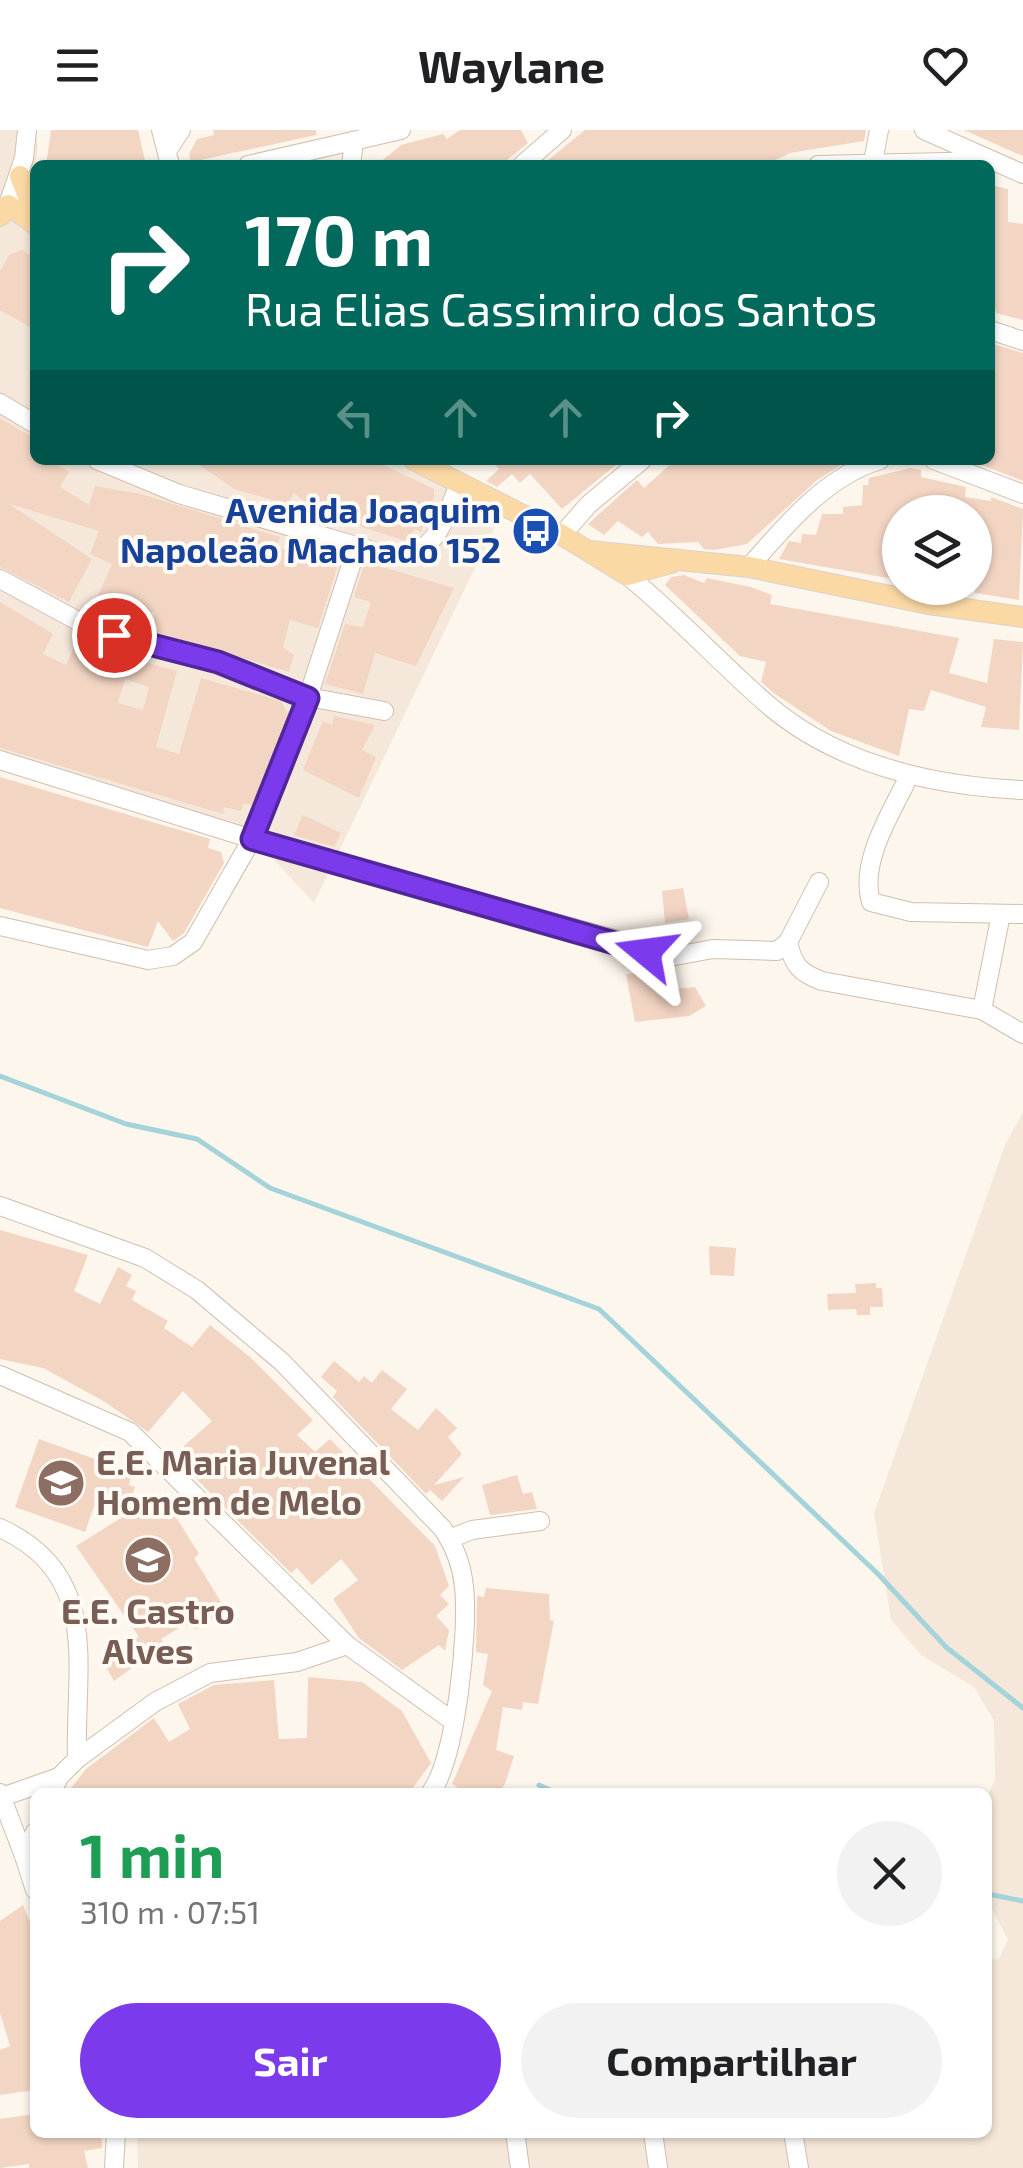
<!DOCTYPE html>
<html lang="pt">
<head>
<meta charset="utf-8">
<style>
	body { margin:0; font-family:"Exo 2",sans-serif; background:#f2f2f2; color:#202124; height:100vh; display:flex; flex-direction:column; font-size:38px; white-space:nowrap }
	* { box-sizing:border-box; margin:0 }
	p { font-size:32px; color:#757577 }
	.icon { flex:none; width:55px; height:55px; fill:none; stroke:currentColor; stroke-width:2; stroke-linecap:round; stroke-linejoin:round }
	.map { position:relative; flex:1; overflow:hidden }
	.drawer { position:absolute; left:30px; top:1658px; width:962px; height:350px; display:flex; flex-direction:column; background:#fff; border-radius:15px; box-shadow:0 2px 8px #0004 }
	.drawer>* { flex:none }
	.banner { position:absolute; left:30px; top:30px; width:965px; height:305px; border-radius:15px; box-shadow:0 2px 8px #0004; background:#00695c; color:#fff; overflow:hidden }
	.fabs { position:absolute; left:882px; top:365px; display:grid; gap:20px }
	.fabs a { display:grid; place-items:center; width:110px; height:110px; border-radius:50%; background:#fff; box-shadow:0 2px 8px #0004; font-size:50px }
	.pin { position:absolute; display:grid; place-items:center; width:85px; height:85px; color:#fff; margin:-42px; border:5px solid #fff; border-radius:50%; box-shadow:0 2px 10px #0007 }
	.me { position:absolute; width:110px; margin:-55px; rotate:286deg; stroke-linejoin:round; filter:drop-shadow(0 0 8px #0008) }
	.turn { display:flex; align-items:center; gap:35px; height:210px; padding:0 50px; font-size:45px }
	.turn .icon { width:130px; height:130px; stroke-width:2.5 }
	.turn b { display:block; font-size:70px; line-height:85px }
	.lanes { display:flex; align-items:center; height:95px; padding:0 50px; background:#0003; justify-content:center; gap:50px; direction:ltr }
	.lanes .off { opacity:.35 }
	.round { display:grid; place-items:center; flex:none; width:105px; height:105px; border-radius:52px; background:#f2f2f2 }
	.headline { display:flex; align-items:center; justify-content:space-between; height:170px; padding:0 50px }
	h1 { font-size:60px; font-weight:700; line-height:75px; color:#1e9e55 }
	.button { display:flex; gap:20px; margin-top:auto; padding:20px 50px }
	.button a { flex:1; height:115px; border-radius:60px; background:#7c3aed; color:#fff; font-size:40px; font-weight:700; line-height:115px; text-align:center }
	.button a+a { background:#f2f2f2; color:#202124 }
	header { display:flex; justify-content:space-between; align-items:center; height:130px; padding:0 50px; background:#fff; font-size:45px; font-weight:700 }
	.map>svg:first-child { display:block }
	.residential { fill:#f5e8da }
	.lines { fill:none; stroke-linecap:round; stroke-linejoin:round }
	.stream { stroke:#a5d3da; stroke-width:5 }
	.building { fill:#f3d5c3; fill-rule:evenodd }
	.minor-casing { stroke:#d1beb0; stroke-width:20 }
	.major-casing { stroke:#dad1cd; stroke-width:22 }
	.minor { stroke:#fff; stroke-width:18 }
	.major { stroke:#fbd9a5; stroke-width:20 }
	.route-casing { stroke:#51269a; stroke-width:25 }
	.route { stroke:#7c3aed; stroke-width:18 }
	.labels { text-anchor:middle; stroke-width:8; stroke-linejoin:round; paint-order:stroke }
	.transit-label { font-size:35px; font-weight:bold; fill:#164399; stroke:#fffaf3; text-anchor:end }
	.education-label { font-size:35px; font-weight:bold; fill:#785e54; stroke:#fffaf3; text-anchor:start }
</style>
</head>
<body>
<header><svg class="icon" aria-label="menu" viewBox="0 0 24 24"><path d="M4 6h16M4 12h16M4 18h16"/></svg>Waylane<svg class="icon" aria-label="heart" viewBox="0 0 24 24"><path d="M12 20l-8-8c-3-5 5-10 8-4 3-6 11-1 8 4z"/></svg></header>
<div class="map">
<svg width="1023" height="2038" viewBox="0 0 1023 2038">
	<rect width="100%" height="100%" fill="#fdf6ec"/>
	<!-- residential -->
	<g class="residential">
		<polygon points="0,0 36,0 38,19 24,90 35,98 35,330 401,330 469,364 497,392 314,773 264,719 0,641"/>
		<polygon points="1023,982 1023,2038 138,2038 137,2003 988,2002 988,1830 999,1829 1008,1809 988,1772 988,1665 995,1649 994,1591 974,1557 921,1525 891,1490 874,1383 1005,1015"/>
	</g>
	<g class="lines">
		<!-- stream -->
		<g class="stream">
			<polyline points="0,946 126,994 197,1009 270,1058 599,1179 878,1444 946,1517 1023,1578"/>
			<polyline points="539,1655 554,1662"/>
			<polyline points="988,1764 1023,1771"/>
		</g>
	</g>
	<!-- building -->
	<g class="building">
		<polygon points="51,0 138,0 146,35 46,35"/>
		<polygon points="213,0 316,0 316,5 191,32 189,24 197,9 214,5"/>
		<polygon points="460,0 521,0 528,13 501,35 377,35 401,15 443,4 447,9"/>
		<polygon points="585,0 866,0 864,11 790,23 765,35 542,35"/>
		<polygon points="964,0 1023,0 1023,26 1011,21"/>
		<polygon points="991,55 1008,59 1008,92 1023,94 1023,190 996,183 990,150"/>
		<polygon points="22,120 35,128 35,200 0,180 0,141 10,124"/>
		<polygon points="990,213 1023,223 1023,351 969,330 990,330"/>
		<polygon points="0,288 35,309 35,330 49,330 69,342 60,357 89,375 95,356 141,364 280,407 277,417 312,428 314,419 341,425 318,498 290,490 283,517 294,525 289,542 150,500 155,483 131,476 126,494 90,483 112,434 90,424 99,401 9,374 92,429 69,472 0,437"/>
		<polygon points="192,330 373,330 434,359 434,367 421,402 415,399 405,411 316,382 294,363 287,374 234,359"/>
		<polygon points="491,330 622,330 562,379 530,344 520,353 512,344 497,357 486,351 499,339"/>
		<polygon points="675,330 848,330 816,351 747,414 714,420 704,419 698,412 658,414 648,402 642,407 618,391 604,405 588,394 637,350 644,358"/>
		<polygon points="910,338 921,340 921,347 966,357 965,367 991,371 991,367 1023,379 1019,470 975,463 975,382 900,382 900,441 895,441 894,449 779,429 789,411 801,413 802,404 816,405 822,384 843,384 843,377 862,375 863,355 868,355 869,348"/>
		<polygon points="365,432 454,458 416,536 375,523 363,564 325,554 345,494 363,497 371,472 354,467"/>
		<polygon points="684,445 704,453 707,448 751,457 772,465 770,474 959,508 949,543 987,553 994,509 1023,512 1019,600 981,597 986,577 931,560 924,581 909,579 899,626 831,601 775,564 761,552 766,532 740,526 665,455 671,447"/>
		<path d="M 0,472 L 53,504 L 43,524 L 66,535 L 76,513 L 177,541 L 156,617 L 179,624 L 201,548 L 281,571 L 288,584 L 252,675 L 244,673 L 241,681 L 224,677 L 223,684 L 0,618 ZM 125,549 L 149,557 L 143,580 L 118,573 Z"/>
		<polygon points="334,586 375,595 362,620 376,627 359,668 303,640 323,591 332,595"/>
		<polygon points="0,647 210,709 208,718 221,722 224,733 184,803 173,811 158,791 148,817 0,778"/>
		<polygon points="303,685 341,703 334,717 294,705"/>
		<polygon points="683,758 689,789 665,793 662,761"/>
		<polygon points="652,842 654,861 695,857 706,876 689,886 635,892 626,844"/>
		<polygon points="0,1100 88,1125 74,1161 100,1174 118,1137 132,1145 126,1156 136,1161 132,1170 168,1191 164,1198 192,1217 210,1195 250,1227 313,1290 297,1305 315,1322 330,1309 435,1416 449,1456 440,1465 449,1474 436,1486 449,1500 445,1521 439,1515 402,1540 359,1508 333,1469 358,1450 341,1429 312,1455 297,1438 291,1443 213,1366 189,1341 195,1336 184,1316 212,1291 183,1261 148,1302 105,1272 43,1238 0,1229"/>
		<polygon points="709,1116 736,1118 734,1146 710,1145"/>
		<polygon points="876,1153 876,1158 882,1158 883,1177 870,1177 870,1185 857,1185 856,1179 828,1180 827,1164 856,1163 855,1154"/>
		<polygon points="334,1231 359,1252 364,1246 372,1253 382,1240 407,1259 391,1279 418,1300 436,1278 457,1298 448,1307 462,1324 434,1355 464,1347 442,1371 430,1360 426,1364 333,1267 337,1261 321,1247"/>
		<polygon points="39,1309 109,1334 107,1339 131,1347 129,1355 135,1357 129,1372 99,1362 85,1402 15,1377"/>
		<polygon points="517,1345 523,1364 532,1362 537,1379 490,1385 482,1355"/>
		<polygon points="161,1363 199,1424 194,1428 224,1477 216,1481 219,1485 196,1499 184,1495 161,1509 165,1514 114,1551 102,1530 139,1507 76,1416"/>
		<polygon points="486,1458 549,1464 550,1490 554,1491 538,1574 523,1572 522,1580 503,1577 496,1620 514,1626 505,1654 499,1662 465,1662 452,1654 492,1561 483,1555 488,1524 476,1522 477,1466 484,1467"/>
		<polygon points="308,1547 362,1552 402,1581 431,1633 410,1662 68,1662 86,1639 154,1588 169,1612 190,1599 178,1574 214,1555 274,1550 279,1609 307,1608"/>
		<polygon points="23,1775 35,1804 35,1960 0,1965 0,1920 10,1916 0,1883 0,1791"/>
		<polygon points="35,1984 35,2002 101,2002 102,2018 84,2021 88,2038 29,2038 29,2034 0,2038 0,1989"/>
	</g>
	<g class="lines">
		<!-- minor casing -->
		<g class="minor-casing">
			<g id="minor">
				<polyline points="161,0 170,35"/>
				<polyline points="924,0 1023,44"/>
				<polyline points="167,21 181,0"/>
				<polyline points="873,32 879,0"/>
				<polyline points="248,35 401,0"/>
				<polyline points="351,35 354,12"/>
				<polyline points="522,35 562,0"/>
				<polyline points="818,35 988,31"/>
				<polyline points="8,75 24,28 27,0"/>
				<polyline points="990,200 1023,211"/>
				<polyline points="0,273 35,294"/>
				<path d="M 97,330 L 179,364 L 387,425 C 437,428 443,392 460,352"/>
				<polyline points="934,330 1023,364"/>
				<polyline points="562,405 588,375 642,330"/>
				<path d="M 749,437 C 785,396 826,346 880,330"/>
				<path d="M 627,445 C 676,485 719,532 767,574 C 838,635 933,656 1023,660"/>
				<polyline points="0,449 89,497 219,531 308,567 384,581"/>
				<polyline points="0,630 252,709 675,826 713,819 777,821 788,812 819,752"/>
				<path d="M 909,646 C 892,682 859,731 871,772 L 911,782 L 1023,784"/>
				<polyline points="1001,784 982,880 1023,904"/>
				<polyline points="0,796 148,830 173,826 193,812 252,709 308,567 357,417"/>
				<path d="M 788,812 C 793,835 800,843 822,851 L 982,880"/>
				<path d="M 0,1076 L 145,1128 L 197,1160 L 282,1232 L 443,1399 C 455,1417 462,1436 464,1457 C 469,1501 456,1629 431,1662"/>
				<polyline points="0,1245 130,1302 347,1515 454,1592"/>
				<path d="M 0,1398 C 103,1445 74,1537 77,1629 L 59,1647 L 52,1662"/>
				<polyline points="449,1409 472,1400 540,1391"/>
				<polyline points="77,1629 155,1572 210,1543 297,1532 347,1515"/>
				<polyline points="0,1663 24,1726"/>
				<polyline points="2,1667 59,1647"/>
				<polyline points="35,1702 24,1726 35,1760"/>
				<polyline points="515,2002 520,2038"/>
				<polyline points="653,2002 658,2038"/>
				<polyline points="793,2002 799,2038"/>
				<polyline points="114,2038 116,2002"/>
			</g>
		</g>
		<!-- major casing -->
		<g class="major-casing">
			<g id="major">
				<polyline points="20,46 35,84"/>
				<polyline points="0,86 8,75 35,94"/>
				<polyline points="414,330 562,405 627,445 671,433"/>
				<polyline points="589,421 749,437 929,474 1023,487"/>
			</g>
		</g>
		<!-- minor -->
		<use href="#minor" class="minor"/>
		<!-- major -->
		<use href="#major" class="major"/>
	</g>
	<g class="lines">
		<!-- route casing -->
		<g class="route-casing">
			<polyline id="route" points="114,505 218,532 308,568 252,709 646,822"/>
		</g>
		<!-- route -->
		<use href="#route" class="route"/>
	</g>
	<!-- icons -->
	<defs>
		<g id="bus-disc" transform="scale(2.5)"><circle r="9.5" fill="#1a4fb4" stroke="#fffaf3"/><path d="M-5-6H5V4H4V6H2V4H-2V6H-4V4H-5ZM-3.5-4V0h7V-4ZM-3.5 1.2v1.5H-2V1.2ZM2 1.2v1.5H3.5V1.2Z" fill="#fff"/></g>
		<g id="school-disc" transform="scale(2.5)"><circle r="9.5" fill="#8d6e63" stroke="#fffaf3"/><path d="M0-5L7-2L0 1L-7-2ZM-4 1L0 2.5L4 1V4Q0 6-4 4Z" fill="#fff"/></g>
	</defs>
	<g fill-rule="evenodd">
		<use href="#bus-disc" x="536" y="401"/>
		<use href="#school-disc" x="61" y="1353"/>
		<use href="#school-disc" x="148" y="1430"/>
	</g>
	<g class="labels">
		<!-- transit labels -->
		<g class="transit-label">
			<text x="501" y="393">Avenida Joaquim<tspan x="501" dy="40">Napoleão Machado 152</tspan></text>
		</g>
		<!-- education labels -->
		<g class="education-label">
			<text x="96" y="1345">E.E. Maria Juvenal<tspan x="96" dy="40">Homem de Melo</tspan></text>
			<text x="148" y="1494" text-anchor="middle">E.E. Castro<tspan x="148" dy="40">Alves</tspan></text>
		</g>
	</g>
</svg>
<div class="fabs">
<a><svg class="icon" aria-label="layers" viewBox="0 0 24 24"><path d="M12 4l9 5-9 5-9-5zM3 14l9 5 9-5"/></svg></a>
</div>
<div class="pin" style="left:114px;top:505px;background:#d93025"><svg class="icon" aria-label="arrive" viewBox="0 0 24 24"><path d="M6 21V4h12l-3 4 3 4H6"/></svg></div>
<svg class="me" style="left:646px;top:822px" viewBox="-20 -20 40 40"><path d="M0-17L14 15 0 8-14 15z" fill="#7c3aed" stroke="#fff" stroke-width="4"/></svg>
<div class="banner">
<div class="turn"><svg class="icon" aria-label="right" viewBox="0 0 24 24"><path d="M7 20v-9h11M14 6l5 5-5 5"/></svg><div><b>170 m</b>Rua Elias Cassimiro dos Santos</div></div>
<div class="lanes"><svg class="icon off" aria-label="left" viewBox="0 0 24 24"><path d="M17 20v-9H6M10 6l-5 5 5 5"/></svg><svg class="icon off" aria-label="ahead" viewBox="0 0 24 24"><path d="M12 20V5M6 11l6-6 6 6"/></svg><svg class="icon off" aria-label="ahead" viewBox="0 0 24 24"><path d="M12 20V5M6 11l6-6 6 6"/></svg><svg class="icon" aria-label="right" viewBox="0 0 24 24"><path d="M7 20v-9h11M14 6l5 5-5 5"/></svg></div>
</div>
<section class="drawer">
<div class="headline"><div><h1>1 min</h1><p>310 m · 07:51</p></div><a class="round"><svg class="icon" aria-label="close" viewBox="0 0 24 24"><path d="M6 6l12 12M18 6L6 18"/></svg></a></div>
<div class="button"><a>Sair</a><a>Compartilhar</a></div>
</section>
</div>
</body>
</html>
